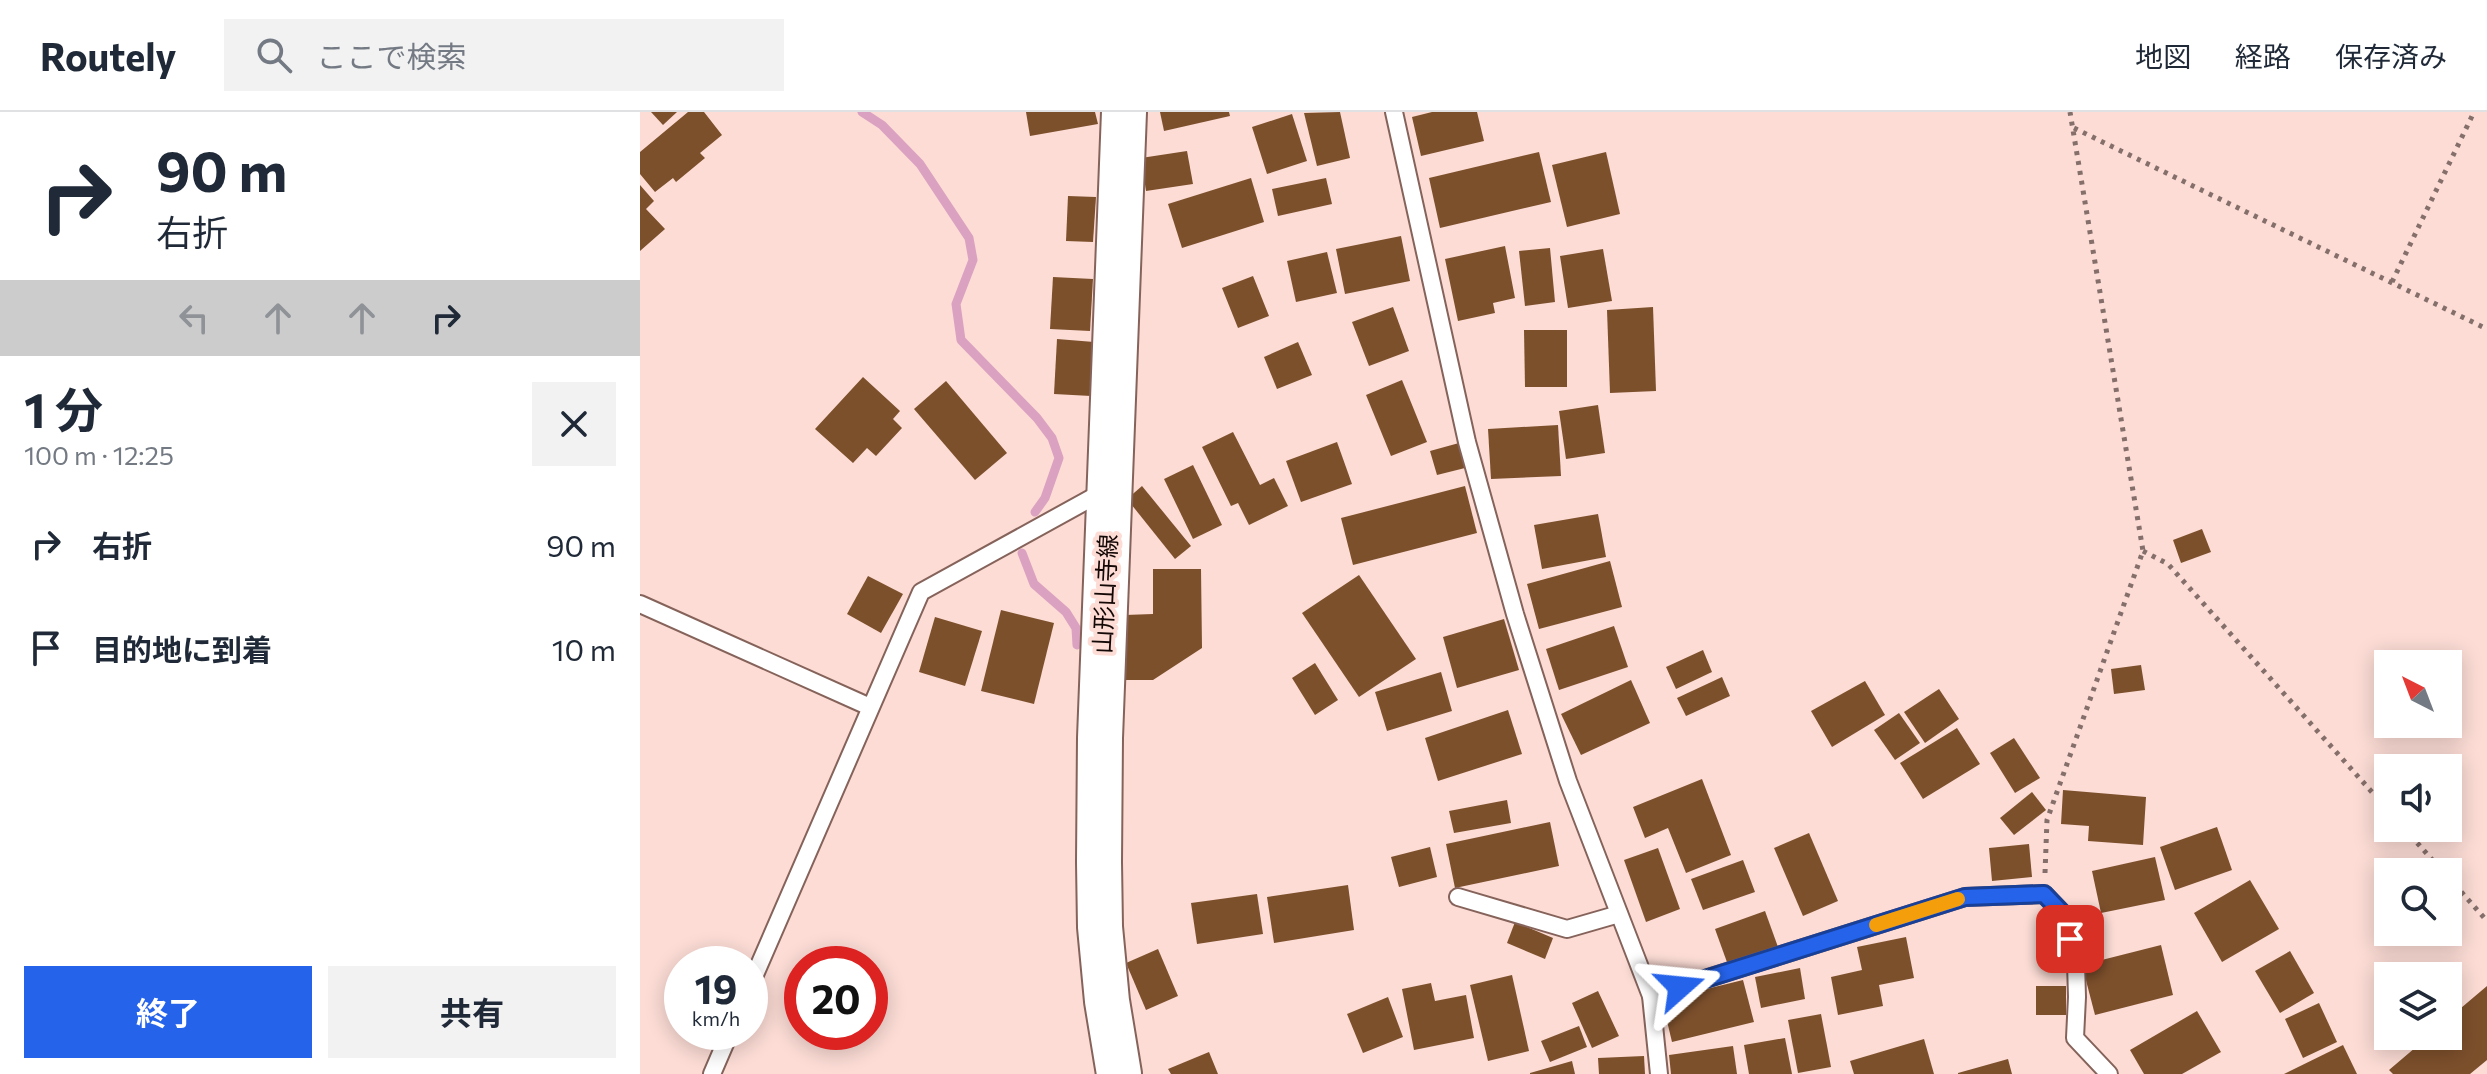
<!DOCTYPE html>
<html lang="ja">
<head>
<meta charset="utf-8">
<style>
	body { margin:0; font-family:Commissioner,"Noto Sans JP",sans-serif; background:#f2f2f3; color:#1f2937; height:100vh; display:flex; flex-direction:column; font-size:30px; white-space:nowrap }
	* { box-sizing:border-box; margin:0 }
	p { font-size:26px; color:#747a83 }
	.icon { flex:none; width:44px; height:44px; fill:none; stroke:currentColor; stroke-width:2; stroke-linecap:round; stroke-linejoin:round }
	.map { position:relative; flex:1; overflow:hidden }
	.details { display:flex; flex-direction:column; background:#fff; width:640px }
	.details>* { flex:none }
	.banner { background:#fff; color:#1f2937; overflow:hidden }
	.needle { width:52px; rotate:318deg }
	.buttons { position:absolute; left:1734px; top:538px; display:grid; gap:16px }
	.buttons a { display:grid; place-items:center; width:88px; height:88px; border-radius:0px; background:#fff; box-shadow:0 4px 20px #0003; font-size:40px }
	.speed { position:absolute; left:24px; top:834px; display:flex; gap:16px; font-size:40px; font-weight:700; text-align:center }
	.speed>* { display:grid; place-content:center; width:104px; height:104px; border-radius:50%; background:#fff; box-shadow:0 4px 20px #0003; line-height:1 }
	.speed small { font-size:20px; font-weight:400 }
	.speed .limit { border:12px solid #d22; background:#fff; color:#111 }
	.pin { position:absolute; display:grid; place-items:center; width:68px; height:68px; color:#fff; margin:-34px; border-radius:16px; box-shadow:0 4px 12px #0006 }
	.me { position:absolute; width:88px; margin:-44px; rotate:72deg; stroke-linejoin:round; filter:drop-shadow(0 0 6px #0008) }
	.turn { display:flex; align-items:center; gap:28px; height:168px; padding:0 24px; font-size:36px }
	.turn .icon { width:104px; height:104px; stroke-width:2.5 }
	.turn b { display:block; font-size:56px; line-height:68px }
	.lanes { display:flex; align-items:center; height:76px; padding:0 24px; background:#0003; justify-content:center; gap:40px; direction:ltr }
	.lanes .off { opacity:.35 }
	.round { display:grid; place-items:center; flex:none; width:84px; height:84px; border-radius:0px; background:#f2f2f3 }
	.headline { display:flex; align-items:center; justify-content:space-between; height:136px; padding:0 24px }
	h1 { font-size:48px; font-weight:700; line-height:60px }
	.button { display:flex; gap:16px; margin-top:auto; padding:16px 24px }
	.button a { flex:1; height:92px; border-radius:0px; background:#2563eb; color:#fff; font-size:32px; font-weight:700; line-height:92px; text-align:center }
	.button a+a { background:#f2f2f3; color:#1f2937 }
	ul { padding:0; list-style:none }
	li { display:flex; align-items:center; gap:24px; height:104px; padding:0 24px }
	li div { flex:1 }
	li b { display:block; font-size:30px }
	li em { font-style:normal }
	header { display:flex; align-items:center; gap:48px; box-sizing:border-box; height:112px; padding:0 40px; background:#fff; border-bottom:2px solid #e0e1e3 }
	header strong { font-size:38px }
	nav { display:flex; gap:44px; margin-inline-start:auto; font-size:28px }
	.search { width:560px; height:72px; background:#f2f2f3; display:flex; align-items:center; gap:20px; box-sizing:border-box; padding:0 28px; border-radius:0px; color:#747a83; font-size:30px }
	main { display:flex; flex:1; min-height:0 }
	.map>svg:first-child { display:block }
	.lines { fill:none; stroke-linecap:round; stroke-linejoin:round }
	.stream { stroke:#daa1c0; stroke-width:9 }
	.building { fill:#7d502c }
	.service-casing { stroke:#85635b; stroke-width:20 }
	.primary-casing { stroke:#85635b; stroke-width:48 }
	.path { stroke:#856f6b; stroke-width:5; stroke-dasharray:4 6; stroke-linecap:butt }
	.service { stroke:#fff; stroke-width:16 }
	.primary { stroke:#fff; stroke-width:44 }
	.route-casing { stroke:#184099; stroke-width:20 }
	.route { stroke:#2563eb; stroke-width:14 }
	.slow { stroke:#f59e0b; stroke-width:14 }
	.labels { text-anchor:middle; stroke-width:8; stroke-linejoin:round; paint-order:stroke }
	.street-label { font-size:24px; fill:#140806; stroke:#fcdcd5 }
</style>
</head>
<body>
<header>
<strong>Routely</strong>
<div class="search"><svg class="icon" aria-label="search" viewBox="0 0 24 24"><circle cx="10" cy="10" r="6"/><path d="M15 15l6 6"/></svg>ここで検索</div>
<nav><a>地図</a><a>経路</a><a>保存済み</a></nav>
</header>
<main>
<section class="details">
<div class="banner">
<div class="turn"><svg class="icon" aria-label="right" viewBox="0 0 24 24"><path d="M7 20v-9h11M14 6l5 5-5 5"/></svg><div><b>90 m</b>右折</div></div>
<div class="lanes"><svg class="icon off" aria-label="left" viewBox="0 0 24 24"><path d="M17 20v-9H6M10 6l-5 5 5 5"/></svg><svg class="icon off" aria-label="ahead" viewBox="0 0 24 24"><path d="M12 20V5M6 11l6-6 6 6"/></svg><svg class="icon off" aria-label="ahead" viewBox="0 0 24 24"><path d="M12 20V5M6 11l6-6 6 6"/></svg><svg class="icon" aria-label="right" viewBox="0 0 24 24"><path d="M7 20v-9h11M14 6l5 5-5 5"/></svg></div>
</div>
<div class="headline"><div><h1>1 分</h1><p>100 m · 12:25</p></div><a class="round"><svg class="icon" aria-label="close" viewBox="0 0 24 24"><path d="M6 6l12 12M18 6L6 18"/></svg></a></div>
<ul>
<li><svg class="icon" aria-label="right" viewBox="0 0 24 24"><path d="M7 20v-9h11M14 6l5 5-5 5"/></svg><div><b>右折</b></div><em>90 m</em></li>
<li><svg class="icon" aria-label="arrive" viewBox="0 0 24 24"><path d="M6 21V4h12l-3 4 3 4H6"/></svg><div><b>目的地に到着</b></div><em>10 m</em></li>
</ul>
<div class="button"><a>終了</a><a>共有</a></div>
</section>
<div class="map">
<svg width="1847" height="962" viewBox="0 0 1847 962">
	<rect width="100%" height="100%" fill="#fcdcd5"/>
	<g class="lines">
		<!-- stream -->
		<g class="stream">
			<polyline points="222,0 242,13 280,52 329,126 333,148 316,192 321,228 397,306 412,326 419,346 405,386 395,400"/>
			<polyline points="382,441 394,472 426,500 436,516 437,533"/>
		</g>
	</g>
	<!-- building -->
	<g class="building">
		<polygon points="11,0 37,0 23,13"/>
		<polygon points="48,0 64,0 82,23 60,41 65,46 36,70 33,66 15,80 0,62 0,40"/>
		<polygon points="386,0 455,0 458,12 390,24"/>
		<polygon points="520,0 589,0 590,4 524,19"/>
		<polygon points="700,0 710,46 677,54 664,1"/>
		<polygon points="792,0 837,0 844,29 781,44 772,5"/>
		<polygon points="652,2 667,49 627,62 612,15"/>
		<polygon points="547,39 553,72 506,79 501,46"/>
		<polygon points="899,40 911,90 800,116 789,66"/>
		<polygon points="966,40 980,102 927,115 912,53"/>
		<polygon points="611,66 624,110 542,136 528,92"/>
		<polygon points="686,66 692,92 638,104 632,77"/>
		<polygon points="0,73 14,89 6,97 25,117 0,139"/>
		<polygon points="428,84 456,85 453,130 426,129"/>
		<polygon points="761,124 770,169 705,182 696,137"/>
		<polygon points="865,134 875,186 853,191 855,201 818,209 805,147"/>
		<polygon points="910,136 915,190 885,194 879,139"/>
		<polygon points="963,137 972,189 928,196 920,144"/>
		<polygon points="687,140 697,181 656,190 647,149"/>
		<polygon points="613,164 629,204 598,216 582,176"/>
		<polygon points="413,165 453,167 450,219 410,217"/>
		<polygon points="753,195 769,239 729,254 712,210"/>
		<polygon points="1013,195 1016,279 970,281 967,198"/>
		<polygon points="884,218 927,218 927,275 885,275"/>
		<polygon points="417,227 454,230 451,284 414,282"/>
		<polygon points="658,230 672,263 637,277 624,245"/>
		<polygon points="223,265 260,299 253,307 262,316 236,344 227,336 213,351 175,317"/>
		<polygon points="762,268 787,330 751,344 726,283"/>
		<polygon points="306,269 367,341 335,368 274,297"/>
		<polygon points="958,293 965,341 926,347 919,299"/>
		<polygon points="918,313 921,364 851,367 848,317"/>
		<polygon points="593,320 620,373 634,366 648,394 609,413 598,391 591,394 562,335"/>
		<polygon points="697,330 712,372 661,390 646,349"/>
		<polygon points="819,331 825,356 797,363 790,339"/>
		<polygon points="553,353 582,413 553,427 524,367"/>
		<polygon points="502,374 551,434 535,447 487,387"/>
		<polygon points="825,374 837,421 713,453 701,406"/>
		<polygon points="958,402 966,445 902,457 894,413"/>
		<polygon points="1562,417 1571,440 1541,451 1533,428"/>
		<polygon points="970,449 982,495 899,517 887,472"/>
		<polygon points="513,457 561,457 562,536 513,568 486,568 485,503 513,502"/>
		<polygon points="719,463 776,547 719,585 662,501"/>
		<polygon points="228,464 263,482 241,521 207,502"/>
		<polygon points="361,498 414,511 394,592 341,579"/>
		<polygon points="295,505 342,519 325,574 279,560"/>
		<polygon points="864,507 879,558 817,576 803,525"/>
		<polygon points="974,514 988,555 919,578 906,537"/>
		<polygon points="1063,538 1072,560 1036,577 1026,555"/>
		<polygon points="675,551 698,588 675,603 652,566"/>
		<polygon points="1501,553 1505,578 1474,582 1471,557"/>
		<polygon points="801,560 812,599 747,619 735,580"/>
		<polygon points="1082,565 1090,584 1046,604 1037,586"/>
		<polygon points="991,568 1010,611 941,643 921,602"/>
		<polygon points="1225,569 1245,603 1192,635 1171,599"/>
		<polygon points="1299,577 1319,607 1285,631 1264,600"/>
		<polygon points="868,598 882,642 798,669 785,626"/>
		<polygon points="1259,601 1280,631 1255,648 1234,618"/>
		<polygon points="1317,616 1340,652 1283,687 1260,651"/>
		<polygon points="1374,626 1400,666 1375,681 1350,641"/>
		<polygon points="1062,667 1091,743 1046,761 1028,716 1005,726 993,695"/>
		<polygon points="1423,678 1506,685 1503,733 1448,729 1449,714 1421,712"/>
		<polygon points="1392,680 1406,698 1374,723 1360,706"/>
		<polygon points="867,688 871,711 814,721 809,699"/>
		<polygon points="910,710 919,754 815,776 806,732"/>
		<polygon points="1577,715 1592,758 1535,778 1520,735"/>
		<polygon points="1169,721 1198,789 1163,804 1134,736"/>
		<polygon points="1389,732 1392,765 1352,769 1349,736"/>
		<polygon points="790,735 797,765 759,775 751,745"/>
		<polygon points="1018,736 1040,797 1006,810 984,748"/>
		<polygon points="1515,745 1525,788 1461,801 1452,759"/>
		<polygon points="1103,748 1115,780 1063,798 1051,767"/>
		<polygon points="1610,768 1639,817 1582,850 1554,801"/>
		<polygon points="708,773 714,818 634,831 627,785"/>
		<polygon points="617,782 623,822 557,832 551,791"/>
		<polygon points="1125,799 1138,835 1088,853 1075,817"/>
		<polygon points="875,810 913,826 905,847 867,831"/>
		<polygon points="1266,825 1274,866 1239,873 1243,894 1198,903 1191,865 1222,858 1217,835"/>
		<polygon points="1521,833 1533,883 1455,903 1442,853"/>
		<polygon points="518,837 538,884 506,898 486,851"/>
		<polygon points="1650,839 1674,881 1640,901 1615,859"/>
		<polygon points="1160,856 1165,887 1121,896 1115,865"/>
		<polygon points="872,863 889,939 848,949 830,873"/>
		<polygon points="1103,868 1114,910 1032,930 1022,888"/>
		<polygon points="791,871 795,889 826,883 834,926 774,938 762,877"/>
		<rect x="1396" y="874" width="30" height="29"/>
		<polygon points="1847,874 1847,948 1830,962 1753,962 1749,958 1789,924 1808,924 1808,907"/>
		<polygon points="958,879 979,924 952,936 932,891"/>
		<polygon points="748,885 763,925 723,941 707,902"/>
		<polygon points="1679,891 1697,930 1663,946 1645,907"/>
		<polygon points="1557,899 1581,940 1542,962 1504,962 1490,938"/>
		<polygon points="1181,902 1191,955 1158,961 1148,908"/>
		<polygon points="939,914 947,935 910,950 901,929"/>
		<polygon points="1145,926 1152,962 1109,962 1104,933"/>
		<polygon points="1284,927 1294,962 1214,962 1210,949"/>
		<polygon points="1703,933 1717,962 1644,962"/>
		<polygon points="1093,934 1097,962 1031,962 1029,943"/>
		<polygon points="569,940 578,962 531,962 528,957"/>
		<polygon points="1004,944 1005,962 959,962 958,946"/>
		<polygon points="1368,947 1372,962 1318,962 1318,961"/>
		<polygon points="932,949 935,962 890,962 890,961"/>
	</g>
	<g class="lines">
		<!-- service casing -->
		<g class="service-casing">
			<g id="service">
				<polyline points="754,0 827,330 875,502 928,669 1011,884 1019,962"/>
				<polyline points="0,492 230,595"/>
				<polyline points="818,785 927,817 979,802"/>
				<polyline points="110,874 281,480 466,378"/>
				<polyline points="1011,884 1325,785 1404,782 1425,804 1436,851 1437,885 1435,926 1469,962"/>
				<polyline points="72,962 90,920"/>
			</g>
		</g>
		<!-- primary casing -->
		<g class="primary-casing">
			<polyline id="primary" points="479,962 467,889 460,815 459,750 460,626 484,0"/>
		</g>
		<!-- path -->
		<g class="path">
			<polyline points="1434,16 1847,217"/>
			<polyline points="1752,170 1834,0"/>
			<polyline points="1503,439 1528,452 1748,698"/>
			<polyline points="1764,716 1803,760"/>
			<polyline points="1405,761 1407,708 1503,439 1430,0"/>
			<polyline points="1808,765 1847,809"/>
		</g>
		<!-- service -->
		<use href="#service" class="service"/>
		<!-- primary -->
		<use href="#primary" class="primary"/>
	</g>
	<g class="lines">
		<!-- route casing -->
		<g class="route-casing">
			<polyline id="route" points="1040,875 1325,785 1404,782 1425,804 1430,827"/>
		</g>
		<!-- route -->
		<use href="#route" class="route"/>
		<!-- slow -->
		<polyline class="slow" points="1236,813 1318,787"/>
	</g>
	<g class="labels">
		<!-- street labels -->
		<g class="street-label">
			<text transform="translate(466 482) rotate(-87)" y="8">山形山寺線</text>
		</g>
	</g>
</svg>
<div class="buttons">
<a><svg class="needle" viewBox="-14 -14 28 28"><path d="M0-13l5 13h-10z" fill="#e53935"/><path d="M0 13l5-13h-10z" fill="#747a83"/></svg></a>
<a><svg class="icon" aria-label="sound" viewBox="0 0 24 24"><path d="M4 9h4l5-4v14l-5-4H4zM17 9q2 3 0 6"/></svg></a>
<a><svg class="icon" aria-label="search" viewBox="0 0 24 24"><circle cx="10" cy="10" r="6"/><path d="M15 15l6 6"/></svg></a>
<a><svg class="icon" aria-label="layers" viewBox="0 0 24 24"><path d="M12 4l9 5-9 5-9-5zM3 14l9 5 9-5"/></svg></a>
</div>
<div class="speed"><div>19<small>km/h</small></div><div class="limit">20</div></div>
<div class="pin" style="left:1430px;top:827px;background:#d93025"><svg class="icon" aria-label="arrive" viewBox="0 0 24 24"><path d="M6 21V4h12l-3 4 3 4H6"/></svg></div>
<svg class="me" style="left:1040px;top:875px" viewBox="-20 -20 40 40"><path d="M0-17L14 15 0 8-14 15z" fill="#2563eb" stroke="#fff" stroke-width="4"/></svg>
</div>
</main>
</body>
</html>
